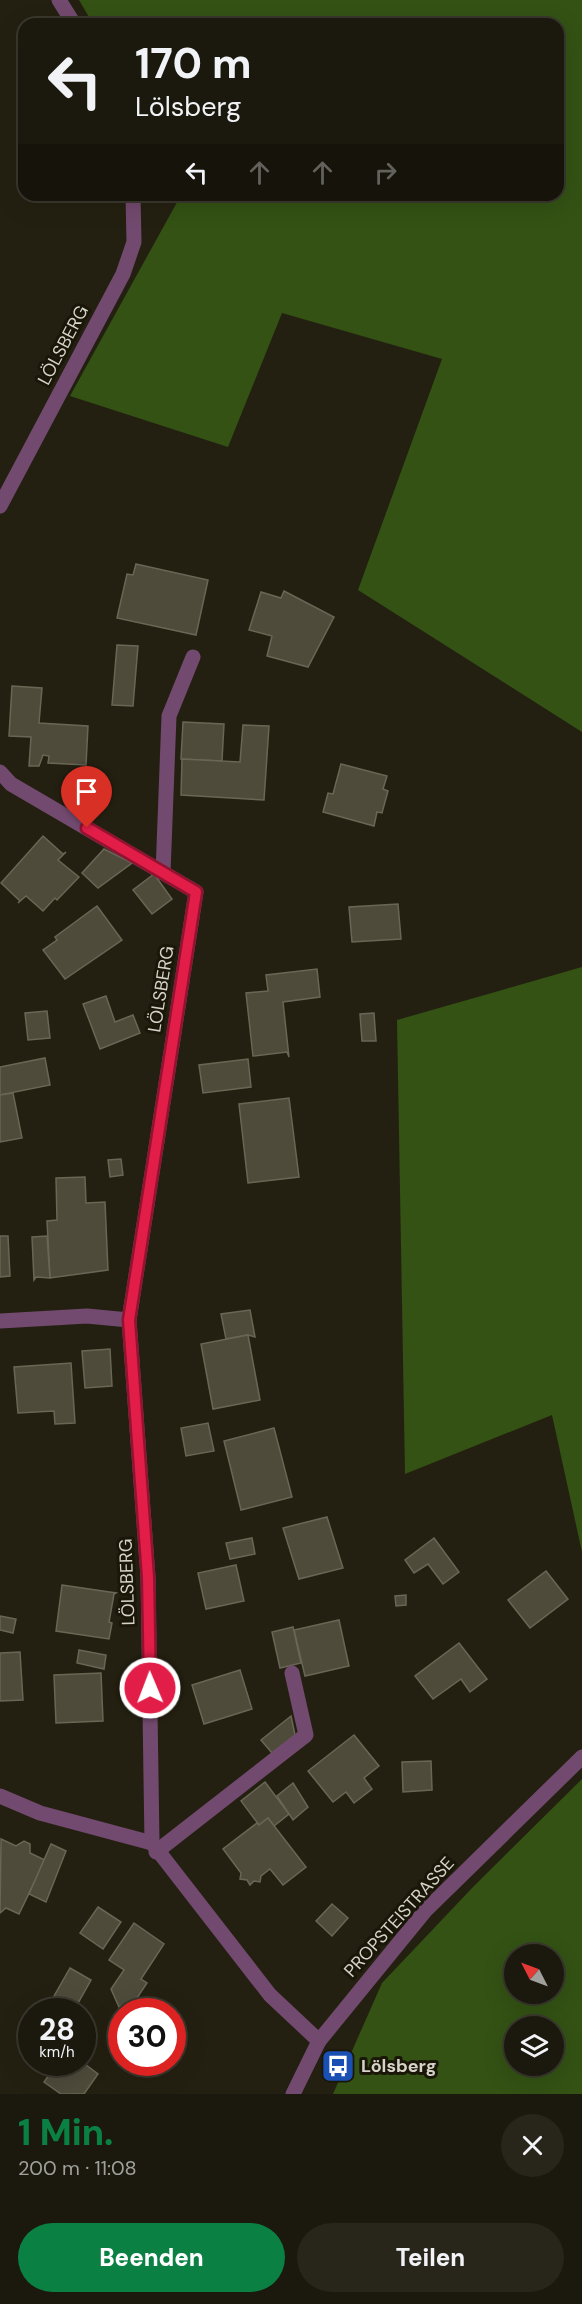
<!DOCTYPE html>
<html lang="de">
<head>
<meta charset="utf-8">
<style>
	body { margin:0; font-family:"DM Sans",sans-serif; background:#28251b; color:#f1f3f6; height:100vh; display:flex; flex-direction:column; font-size:22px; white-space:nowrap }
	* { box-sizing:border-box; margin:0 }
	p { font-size:20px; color:#a0a09d }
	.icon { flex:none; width:33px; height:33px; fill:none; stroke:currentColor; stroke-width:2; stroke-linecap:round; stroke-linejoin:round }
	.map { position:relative; height:2094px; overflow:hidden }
	.sheet { display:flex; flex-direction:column; background:#1b180d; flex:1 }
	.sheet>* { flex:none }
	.banner { position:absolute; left:18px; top:18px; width:546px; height:183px; border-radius:18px; box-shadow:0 6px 24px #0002,0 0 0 2px #39372e; background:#1b180d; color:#f1f3f6; overflow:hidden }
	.needle { width:39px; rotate:312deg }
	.buttons { position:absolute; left:504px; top:1944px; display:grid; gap:12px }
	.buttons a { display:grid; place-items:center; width:60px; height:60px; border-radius:50%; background:#1b180d; box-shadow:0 6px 24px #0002,0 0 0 2px #39372e; font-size:30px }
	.speed { position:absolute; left:18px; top:1998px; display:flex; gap:12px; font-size:30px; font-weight:700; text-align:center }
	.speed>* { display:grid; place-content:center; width:78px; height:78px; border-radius:50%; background:#1b180d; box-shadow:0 6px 24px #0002,0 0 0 2px #39372e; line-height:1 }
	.speed small { font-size:15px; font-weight:400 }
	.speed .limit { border:9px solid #d22; background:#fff; color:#111 }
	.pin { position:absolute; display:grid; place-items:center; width:51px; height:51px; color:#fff; margin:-62px -26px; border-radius:50% 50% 50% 0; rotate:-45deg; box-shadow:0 0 6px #0007 }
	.pin .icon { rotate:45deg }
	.me { position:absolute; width:66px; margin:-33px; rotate:359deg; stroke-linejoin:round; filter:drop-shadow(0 0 4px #0008) }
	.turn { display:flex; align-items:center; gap:21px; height:126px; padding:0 18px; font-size:27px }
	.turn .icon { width:78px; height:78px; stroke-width:2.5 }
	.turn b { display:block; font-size:42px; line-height:51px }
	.lanes { display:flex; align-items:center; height:57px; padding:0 18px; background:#0003; justify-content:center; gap:30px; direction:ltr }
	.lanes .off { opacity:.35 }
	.round { display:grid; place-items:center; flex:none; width:63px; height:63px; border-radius:32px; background:#28251b }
	.overview { display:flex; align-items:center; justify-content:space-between; height:102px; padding:0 18px }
	h1 { font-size:36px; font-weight:800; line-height:45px; color:#0b8043 }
	.cta { display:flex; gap:12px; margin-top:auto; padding:12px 18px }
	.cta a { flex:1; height:69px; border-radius:36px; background:#0b8043; color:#fff; font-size:24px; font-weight:800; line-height:69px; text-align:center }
	.cta a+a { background:#28251b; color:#f1f3f6 }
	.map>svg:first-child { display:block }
	.green { fill:#335214; fill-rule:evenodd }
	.building { fill:#4f4b3b; stroke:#6a6655; stroke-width:1.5 }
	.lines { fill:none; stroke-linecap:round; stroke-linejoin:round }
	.minor { stroke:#734a6f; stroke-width:15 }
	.route-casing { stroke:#92132f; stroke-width:15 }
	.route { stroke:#e11d48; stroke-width:10 }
	.labels { text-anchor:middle; stroke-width:6; stroke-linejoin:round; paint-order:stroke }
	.street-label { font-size:18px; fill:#d6d4ca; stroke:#1a1708 }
	.poi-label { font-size:18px; font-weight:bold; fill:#d6d4ca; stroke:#1a1708; text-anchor:start }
</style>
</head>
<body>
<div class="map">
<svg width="582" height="2094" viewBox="0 0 582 2094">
	<rect width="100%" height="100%" fill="#242011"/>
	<!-- green -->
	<g class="green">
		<polygon points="79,0 582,0 582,732 358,590 442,359 282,313 228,447 70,396 181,195 558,195 558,24 93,24"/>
		<polygon points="582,967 582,1552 552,1415 405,1474 397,1020"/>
		<path d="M 582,1779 L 582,2094 L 333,2094 L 382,1983 L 473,1887 ZM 554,1954 L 554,1994 L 514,1994 L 514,1954 ZM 554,2026 L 554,2066 L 514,2066 L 514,2026 Z"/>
	</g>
	<!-- building -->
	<g class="building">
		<polygon points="136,564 208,580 196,635 117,618 127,574 133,575"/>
		<polygon points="284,591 334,617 308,667 267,656 272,636 249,630 261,592 281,598"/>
		<polygon points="117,645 138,646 133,706 112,705"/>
		<polygon points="12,686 42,688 39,723 88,726 86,765 48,763 49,756 43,755 39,766 29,766 31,737 9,736"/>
		<polygon points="183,722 224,724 222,761 181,759"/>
		<polygon points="243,725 269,726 264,800 181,795 182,759 240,762"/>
		<polygon points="341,764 387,776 383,789 388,791 382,813 377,812 374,826 323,812 328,793 333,794"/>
		<polygon points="43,836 63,854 66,852 58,860 79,877 57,900 55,898 43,911 26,896 18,903 20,901 1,883"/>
		<polygon points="104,849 132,863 98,888 82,873"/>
		<polygon points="154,874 172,899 152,914 133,890"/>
		<polygon points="398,904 401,939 352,942 349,907"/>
		<polygon points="97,906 122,940 65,979 43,950 57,940 55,937"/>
		<polygon points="317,969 320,997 283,1002 289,1057 287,1052 253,1056 246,993 268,991 266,975"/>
		<polygon points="106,996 115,1022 133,1015 140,1033 100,1049 83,1004"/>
		<polygon points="47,1011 50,1038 28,1040 25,1013"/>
		<polygon points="374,1013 376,1041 362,1041 360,1014"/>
		<polygon points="45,1058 50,1085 0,1095 0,1067"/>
		<polygon points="248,1059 251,1087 203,1093 199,1065"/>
		<polygon points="13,1093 22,1138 0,1142 0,1095"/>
		<polygon points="289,1098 299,1177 248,1183 239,1104"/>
		<polygon points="121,1159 123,1175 110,1177 108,1160"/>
		<polygon points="85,1177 86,1203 105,1202 108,1270 50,1278 47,1221 57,1220 56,1178"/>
		<polygon points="0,1236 8,1236 10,1276 0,1277"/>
		<polygon points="47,1236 50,1278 36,1277 34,1280 32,1237"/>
		<polygon points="250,1310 255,1337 248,1335 226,1339 221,1314"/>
		<polygon points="248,1335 260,1400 213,1409 201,1344"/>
		<polygon points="110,1349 112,1386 85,1388 82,1351"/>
		<polygon points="71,1363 75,1423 55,1424 54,1411 18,1413 14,1367"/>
		<polygon points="208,1423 214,1451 186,1456 181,1428"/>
		<polygon points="274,1428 292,1497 241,1510 224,1441"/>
		<polygon points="327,1517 343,1568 299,1579 283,1528"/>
		<polygon points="252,1538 255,1554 230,1559 226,1543"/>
		<polygon points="434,1538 459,1572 443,1584 428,1564 414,1573 405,1560"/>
		<polygon points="236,1565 244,1601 206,1609 198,1573"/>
		<polygon points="546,1571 568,1599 530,1628 508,1600"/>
		<polygon points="62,1585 116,1593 114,1594 109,1622 112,1623 109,1639 56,1631"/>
		<polygon points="406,1595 406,1605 396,1606 395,1596"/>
		<polygon points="0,1616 16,1619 13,1633 0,1630"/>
		<polygon points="339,1620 349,1666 305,1676 294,1630"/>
		<polygon points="293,1627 301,1663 280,1668 272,1632"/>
		<polygon points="459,1643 487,1679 470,1692 461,1679 433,1699 415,1676"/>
		<polygon points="79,1650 106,1655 104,1669 77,1663"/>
		<polygon points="20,1652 23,1700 0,1701 0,1653"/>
		<polygon points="240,1670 252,1709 204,1724 192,1685"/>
		<polygon points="101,1673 103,1721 56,1723 54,1675"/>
		<polygon points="291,1716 295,1735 272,1753 261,1740"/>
		<polygon points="354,1735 379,1766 364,1778 372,1789 354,1803 346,1792 333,1802 308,1771"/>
		<polygon points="431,1761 432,1790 403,1792 402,1762"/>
		<polygon points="265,1782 289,1814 274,1826 268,1818 259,1825 241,1801"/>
		<polygon points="293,1783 308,1807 293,1820 277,1796"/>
		<polygon points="268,1818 306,1867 283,1885 270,1869 261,1876 260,1882 254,1881 250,1885 247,1880 240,1879 241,1873 223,1849 257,1823 259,1825"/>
		<polygon points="1,1839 16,1846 24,1841 30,1844 30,1853 45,1860 19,1914 6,1908 0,1913"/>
		<polygon points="51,1844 66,1851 46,1902 29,1894"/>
		<polygon points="332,1904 348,1918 332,1936 316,1921"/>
		<polygon points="98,1907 121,1922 103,1949 80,1933"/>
		<polygon points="134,1923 164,1944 141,1979 147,1983 133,2004 130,2002 119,2007 111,1989 124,1970 109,1960"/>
		<polygon points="70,1968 91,1980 73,2012 54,1996"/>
		<polygon points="41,2002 53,2012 33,2012"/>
		<polygon points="58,2062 82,2062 98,2074 84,2094 61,2094 44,2082"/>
	</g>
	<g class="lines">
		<!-- minor -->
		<g class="minor">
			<polyline points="59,0 74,24"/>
			<polyline points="0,506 123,274 134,242 133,195"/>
			<polyline points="0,772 11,784 196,892 129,1320 148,1577 152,1843 270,1995 319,2041"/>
			<polyline points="163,873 169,716 193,657"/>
			<polyline points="0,1321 87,1316 129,1320"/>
			<polyline points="0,1796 40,1813 152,1843"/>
			<polyline points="156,1852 306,1735 292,1673"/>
			<polyline points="293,2094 319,2041 425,1911 582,1757"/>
		</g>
	</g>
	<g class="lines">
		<!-- route casing -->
		<g class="route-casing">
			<polyline id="route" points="87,828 196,892 129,1320 148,1577 150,1688"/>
		</g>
		<!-- route -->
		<use href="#route" class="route"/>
	</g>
	<!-- icons -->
	<defs>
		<g id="bus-square" transform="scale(1.725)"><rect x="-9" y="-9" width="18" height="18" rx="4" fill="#1a4fb4" stroke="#1a1708"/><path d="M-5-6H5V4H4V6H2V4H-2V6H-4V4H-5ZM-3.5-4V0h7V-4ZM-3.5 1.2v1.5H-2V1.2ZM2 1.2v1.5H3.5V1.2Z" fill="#fff"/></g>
	</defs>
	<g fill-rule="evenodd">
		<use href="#bus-square" x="338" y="2066"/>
	</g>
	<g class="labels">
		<!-- street labels -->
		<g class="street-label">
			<text transform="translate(63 345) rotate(-62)" y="6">LÖLSBERG</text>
			<text transform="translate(161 989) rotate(-81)" y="6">LÖLSBERG</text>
			<text transform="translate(127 1582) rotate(-92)" y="6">LÖLSBERG</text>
			<text transform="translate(399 1917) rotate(-48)" y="6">PROPSTEISTRASSE</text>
		</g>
		<!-- poi labels -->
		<g class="poi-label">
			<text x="361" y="2072">Lölsberg</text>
		</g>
	</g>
</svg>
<div class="buttons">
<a><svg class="needle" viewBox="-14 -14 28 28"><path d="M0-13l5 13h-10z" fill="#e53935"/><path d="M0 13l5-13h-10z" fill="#a0a09d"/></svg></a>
<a><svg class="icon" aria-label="layers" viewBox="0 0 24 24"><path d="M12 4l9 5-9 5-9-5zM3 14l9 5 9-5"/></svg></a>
</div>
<div class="speed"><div>28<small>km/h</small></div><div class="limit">30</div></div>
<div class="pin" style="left:87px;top:828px;background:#d93025"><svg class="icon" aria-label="arrive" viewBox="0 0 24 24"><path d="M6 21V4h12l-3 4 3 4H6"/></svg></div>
<svg class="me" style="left:150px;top:1688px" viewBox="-20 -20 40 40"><circle r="17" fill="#e11d48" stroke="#fff" stroke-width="3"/><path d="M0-11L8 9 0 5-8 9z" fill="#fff"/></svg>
<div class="banner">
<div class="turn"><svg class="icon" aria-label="left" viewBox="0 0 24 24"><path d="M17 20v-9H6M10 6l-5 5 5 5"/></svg><div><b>170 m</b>Lölsberg</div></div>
<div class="lanes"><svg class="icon" aria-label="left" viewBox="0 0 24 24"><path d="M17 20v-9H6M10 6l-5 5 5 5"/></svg><svg class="icon off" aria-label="ahead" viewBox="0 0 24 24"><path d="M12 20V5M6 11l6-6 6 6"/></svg><svg class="icon off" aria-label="ahead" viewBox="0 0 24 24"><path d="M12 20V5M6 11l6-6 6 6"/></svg><svg class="icon off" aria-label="right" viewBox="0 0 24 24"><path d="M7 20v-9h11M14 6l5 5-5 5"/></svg></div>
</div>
</div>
<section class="sheet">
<div class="overview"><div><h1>1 Min.</h1><p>200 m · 11:08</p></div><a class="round"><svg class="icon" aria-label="close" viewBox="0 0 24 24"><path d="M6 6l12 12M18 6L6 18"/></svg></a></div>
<div class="cta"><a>Beenden</a><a>Teilen</a></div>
</section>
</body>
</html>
